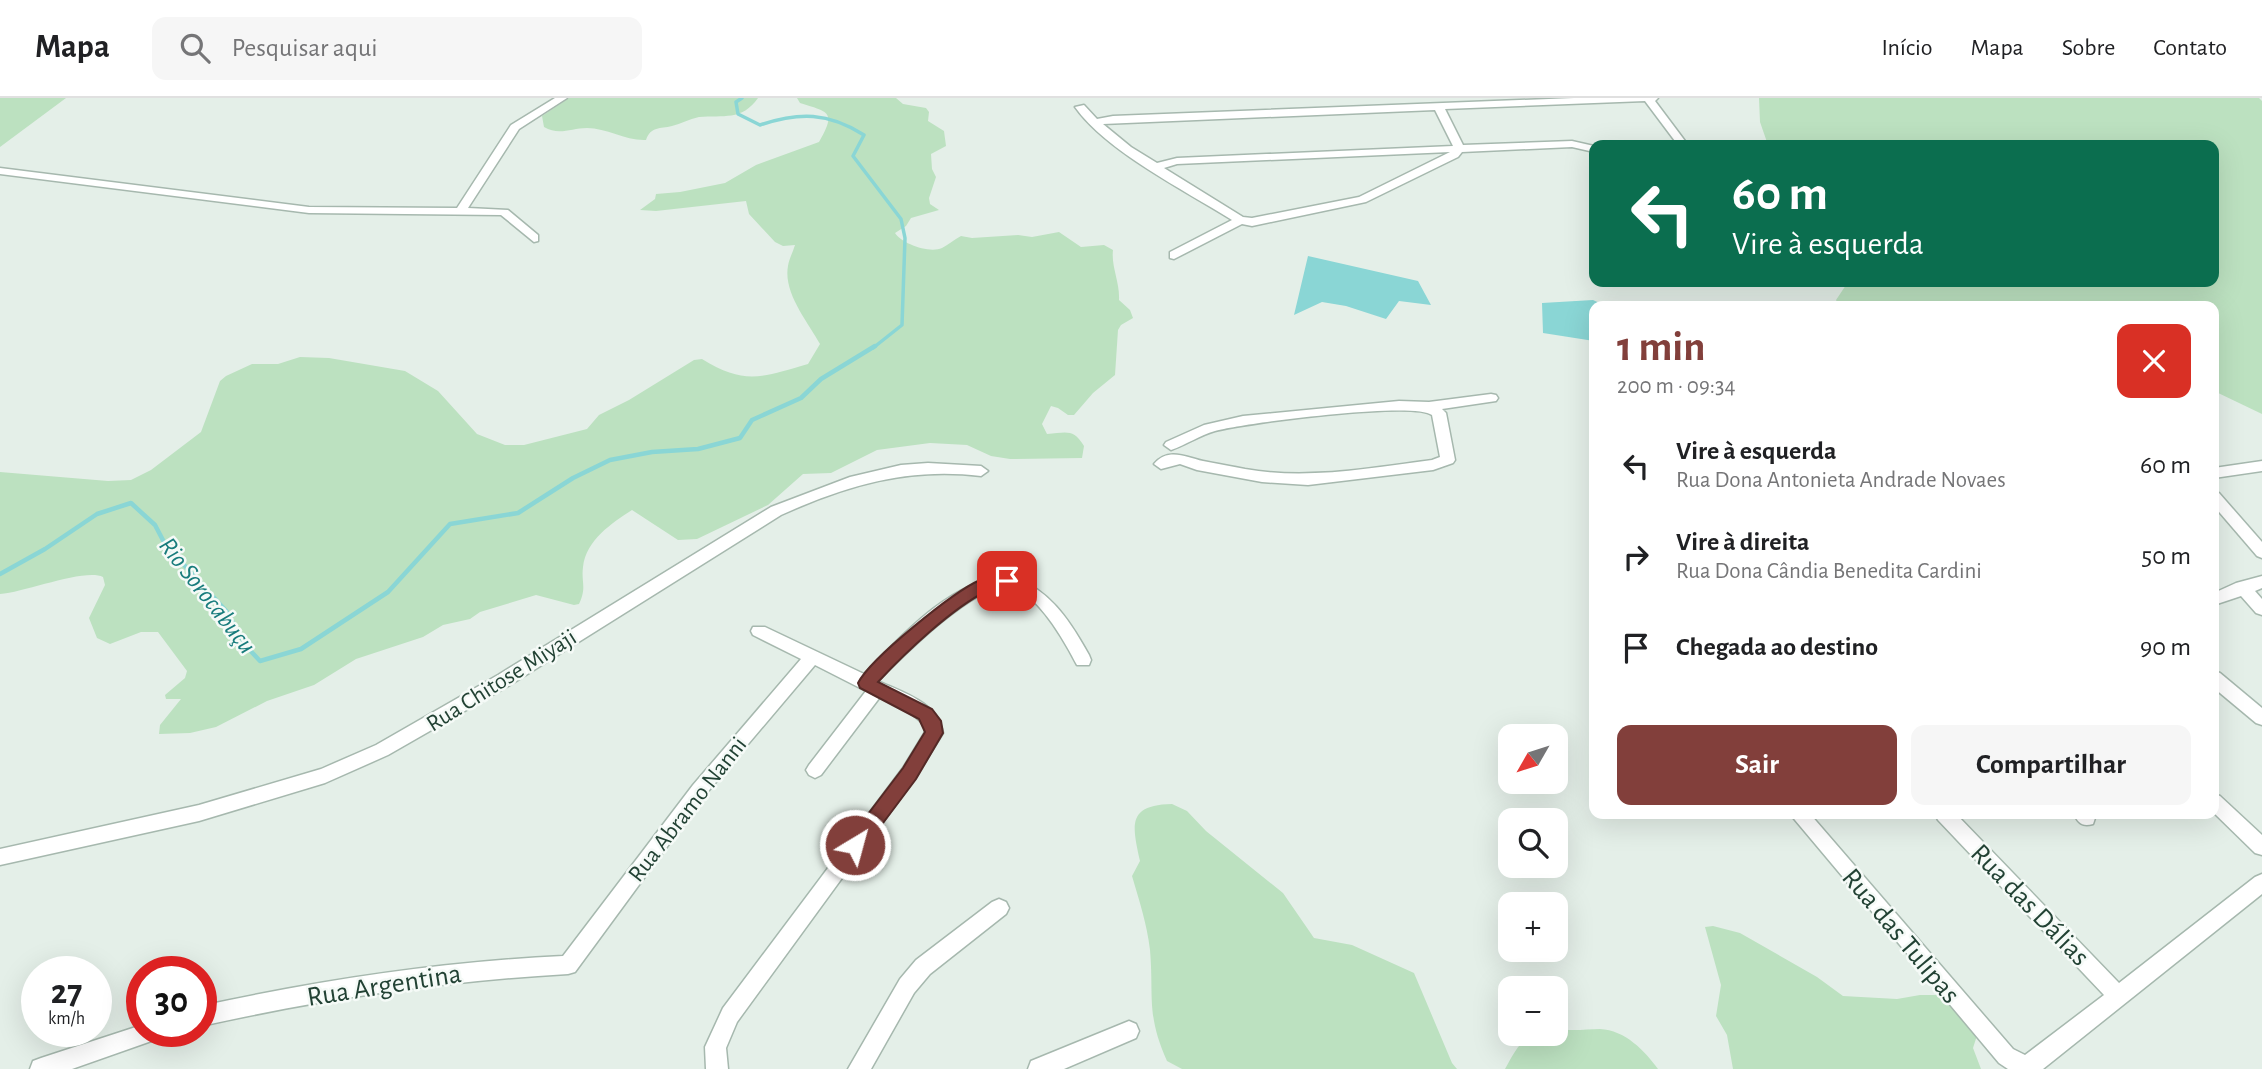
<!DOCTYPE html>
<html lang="pt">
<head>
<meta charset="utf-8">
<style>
	body { margin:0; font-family:"Alegreya Sans",sans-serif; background:#f6f6f6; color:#202124; height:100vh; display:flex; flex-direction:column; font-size:26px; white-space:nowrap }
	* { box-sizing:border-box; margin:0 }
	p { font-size:23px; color:#757577 }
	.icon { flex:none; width:38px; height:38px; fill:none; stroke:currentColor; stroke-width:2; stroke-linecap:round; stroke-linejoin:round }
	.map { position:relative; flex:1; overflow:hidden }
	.panel { position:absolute; left:1589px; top:203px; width:630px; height:518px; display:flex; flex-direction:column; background:#fff; border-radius:14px; box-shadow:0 7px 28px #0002 }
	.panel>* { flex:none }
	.banner { position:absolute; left:1589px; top:42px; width:630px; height:147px; border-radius:14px; box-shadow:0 7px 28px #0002; background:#0b6e4f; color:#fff; overflow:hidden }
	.needle { width:46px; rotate:231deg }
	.buttons { position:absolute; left:1498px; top:626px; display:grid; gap:14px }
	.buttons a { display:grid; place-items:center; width:70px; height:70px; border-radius:14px; background:#fff; box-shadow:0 7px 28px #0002; font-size:35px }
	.speed { position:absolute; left:21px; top:858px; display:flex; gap:14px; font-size:35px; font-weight:700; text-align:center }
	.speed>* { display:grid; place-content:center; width:91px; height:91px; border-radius:50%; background:#fff; box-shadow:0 7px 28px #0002; line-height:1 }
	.speed small { font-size:18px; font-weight:400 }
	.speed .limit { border:10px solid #d22; background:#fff; color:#111 }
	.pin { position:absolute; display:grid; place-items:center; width:60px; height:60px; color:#fff; margin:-30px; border-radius:14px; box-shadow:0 4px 10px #0006 }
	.me { position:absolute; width:77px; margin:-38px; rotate:37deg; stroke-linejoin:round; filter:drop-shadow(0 0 5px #0008) }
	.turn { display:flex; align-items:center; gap:24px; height:147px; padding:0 28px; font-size:32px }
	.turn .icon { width:91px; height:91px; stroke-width:2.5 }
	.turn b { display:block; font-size:49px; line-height:60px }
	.round { display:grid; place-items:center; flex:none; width:74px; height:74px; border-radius:14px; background:#f6f6f6 }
	.overview { display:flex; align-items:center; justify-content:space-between; height:119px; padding:0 28px }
	h1 { font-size:42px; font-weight:700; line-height:52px; color:#823f3b }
	.primary-button { display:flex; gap:14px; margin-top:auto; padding:14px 28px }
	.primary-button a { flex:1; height:80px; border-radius:14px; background:#823f3b; color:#fff; font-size:28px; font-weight:700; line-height:80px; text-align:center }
	.primary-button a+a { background:#f6f6f6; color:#202124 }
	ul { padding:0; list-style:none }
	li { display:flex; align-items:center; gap:21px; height:91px; padding:0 28px }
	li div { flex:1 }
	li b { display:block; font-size:26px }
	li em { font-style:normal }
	header { display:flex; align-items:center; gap:42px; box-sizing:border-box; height:98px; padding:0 35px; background:#fff; border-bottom:2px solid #e0e0e0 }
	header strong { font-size:33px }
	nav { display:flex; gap:38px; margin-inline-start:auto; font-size:24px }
	.search { width:490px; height:63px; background:#f6f6f6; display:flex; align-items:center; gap:18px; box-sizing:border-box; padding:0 24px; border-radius:14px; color:#757577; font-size:26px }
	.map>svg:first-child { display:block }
	.green { fill:#bce1c0 }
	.water { fill:#8ad6d5 }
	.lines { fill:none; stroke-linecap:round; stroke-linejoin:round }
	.stream-far1 { stroke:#8ad6d5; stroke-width:3.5 }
	.stream { stroke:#8ad6d5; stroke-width:4.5 }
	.street-casing { stroke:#a6b8ae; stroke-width:3 }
	.street { fill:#fff; fill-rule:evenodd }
	.route { fill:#823f3b; stroke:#542926; stroke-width:2 }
	.labels { text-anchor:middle; stroke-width:5; stroke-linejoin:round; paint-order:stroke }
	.street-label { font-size:24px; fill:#224234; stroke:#f5faf7 }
	.water-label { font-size:26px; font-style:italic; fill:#187c7c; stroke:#f5faf7 }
	.near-street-label { font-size:28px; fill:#224234; stroke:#f5faf7 }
</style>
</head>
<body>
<header>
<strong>Mapa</strong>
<div class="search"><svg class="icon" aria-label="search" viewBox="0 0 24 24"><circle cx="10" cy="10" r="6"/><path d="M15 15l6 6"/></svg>Pesquisar aqui</div>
<nav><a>Início</a><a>Mapa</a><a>Sobre</a><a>Contato</a></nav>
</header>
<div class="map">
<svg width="2262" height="971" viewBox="0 0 2262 971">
	<rect width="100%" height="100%" fill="#e4efe8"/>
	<!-- green -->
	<g class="green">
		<polygon points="0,0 66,0 0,49"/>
		<path d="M 569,0 L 758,0 C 742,23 723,17 699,19 C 689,21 681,26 672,28 C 660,31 651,28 646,42 C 626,43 607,30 587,30 C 571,30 559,38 544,29 L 542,18 Z"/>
		<path d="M 797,0 L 896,0 L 903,6 L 926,10 L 929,14 L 928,23 L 944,33 L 946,48 L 931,56 L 932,71 L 936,79 L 929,100 L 930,106 L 939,112 L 911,120 L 906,128 L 895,135 C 901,145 929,156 942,150 C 948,147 955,141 961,138 L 972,140 L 1018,137 L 1032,139 L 1059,134 L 1081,149 L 1104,147 L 1113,152 C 1111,169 1120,184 1119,202 L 1130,212 L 1133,220 L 1121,227 L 1118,232 L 1115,277 L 1093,295 L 1074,317 L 1068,317 L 1058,310 L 1051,308 L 1042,326 L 1047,336 C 1066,335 1073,330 1084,348 L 1082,360 L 1010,361 L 991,358 L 967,347 L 930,345 L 877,352 L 831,375 L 803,376 L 768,407 L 697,441 L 678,442 L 632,412 C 612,425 586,442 583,469 C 581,485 587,489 579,506 L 574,507 L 536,497 L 480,514 L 470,521 L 443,527 L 423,539 L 356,561 L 314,587 L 267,603 L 216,629 L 190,635 L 159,636 L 160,627 L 181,601 L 166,601 L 165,597 L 185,580 L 187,573 L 158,534 L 141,534 L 110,546 L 97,540 L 89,520 L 105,487 L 103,479 C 85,470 26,494 0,496 L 0,374 L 108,383 L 131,382 L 151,372 L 201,334 L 220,283 L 226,278 L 252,266 L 278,266 L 300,259 L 329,260 L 405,273 L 438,293 L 477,336 L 505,347 L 524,347 L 587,331 L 599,317 L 629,302 L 694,262 L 702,261 C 746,288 762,279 808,266 L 820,246 C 808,224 783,195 788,168 C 789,161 793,154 795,147 L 783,148 L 775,144 L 749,116 L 746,103 L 656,113 L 640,112 L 655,101 L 656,96 L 680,94 L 725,85 L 756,67 L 819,44 C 837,13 828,14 800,5 Z"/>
		<polygon points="1759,0 2259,0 2262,3 2262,316 2214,293 2214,208 1839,208 1836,202 1846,187 1844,184 2214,184 2214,47 1768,47 1760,24"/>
		<path d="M 1172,706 L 1187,713 L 1206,733 L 1283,795 L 1314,840 L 1352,847 L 1414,875 L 1452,965 L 1457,971 L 1182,971 L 1167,963 C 1146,916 1154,899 1150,852 C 1147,826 1139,802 1132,778 L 1140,763 C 1132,727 1127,707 1172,706 Z"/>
		<polygon points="1713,828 1740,835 1817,879 1843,898 1897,901 1920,897 1946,897 1981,925 1973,950 1981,971 1733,971 1727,937 1716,918 1721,887 1705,829"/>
		<path d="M 1556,930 C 1570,934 1586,931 1600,931 C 1625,932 1645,953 1658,971 L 1505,971 C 1520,944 1523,936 1556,936 Z"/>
	</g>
	<!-- water -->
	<g class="water">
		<polygon points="1308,158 1418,183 1431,207 1399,203 1386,221 1346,208 1322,204 1294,217"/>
		<polygon points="1593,202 1606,208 1594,208 1594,243 1543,235 1542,205"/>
	</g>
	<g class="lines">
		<!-- stream-far1 -->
		<path class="stream-far1" d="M 742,0 L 736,4 L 738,16 L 760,27 C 799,14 828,14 864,37 L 853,58 L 901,121 L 905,140 L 902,227 L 873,250"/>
		<!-- stream -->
		<polyline class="stream" points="0,476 45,451 97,416 131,405 155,427 165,446 227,514 246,548 260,563 301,551 388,494 450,426 518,415 573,380 610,362 652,354 698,351 740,340 752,322 801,300 821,281 875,248"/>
		<!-- street casing -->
		<g class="street-casing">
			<g id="street">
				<polygon points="555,0 567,0 519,31 468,110 508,112 538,137 538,143 534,144 501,117 309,115 0,76 0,70 309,109 457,110 511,27"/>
				<path d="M 1574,0 L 1658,0 L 1655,3 L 1688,47 L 1678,47 L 1645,3 L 1445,11 L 1463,47 L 1572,43 L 1594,48 L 1594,54 L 1572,49 L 1462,54 L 1458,59 L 1366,104 L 1252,128 L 1242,126 L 1174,161 L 1170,160 L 1170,154 L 1232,122 C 1184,92 1106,53 1075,9 L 1084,7 L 1097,21 L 1113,18 ZM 1435,12 L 1453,48 L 1177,60 L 1157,65 L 1131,49 L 1103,26 ZM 1450,54 L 1359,99 L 1252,120 L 1243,119 L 1164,70 L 1177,66 Z"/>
				<path d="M 1491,296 L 1496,297 L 1498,300 L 1496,303 L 1442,311 L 1446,315 L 1455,362 L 1453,365 L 1433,372 L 1308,387 L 1262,384 L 1197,372 L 1180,366 L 1161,371 L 1154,366 C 1168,349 1186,359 1203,363 C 1217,366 1231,368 1245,371 C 1307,382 1370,370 1432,362 L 1440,359 L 1432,317 C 1413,303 1245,325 1215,333 C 1200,337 1186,347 1171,352 L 1164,347 L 1166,344 L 1204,327 L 1243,318 L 1399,303 L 1429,304 Z"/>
				<polygon points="2262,363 2262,373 2214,380 2214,370"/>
				<path d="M 928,365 L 981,368 L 988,373 L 981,378 C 909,369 847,387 781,417 L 510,587 L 388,657 L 325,685 L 199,723 L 0,767 L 0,751 L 199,707 L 321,671 L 376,647 L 498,577 L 771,409 L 850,379 L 901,367 Z"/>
				<polygon points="2214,394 2219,395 2262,444 2262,460 2257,458 2214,408"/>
				<path d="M 1007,477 C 1048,489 1069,521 1089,557 L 1091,562 L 1089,567 L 1077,567 C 1065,544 1036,491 1007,489 C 973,487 902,559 878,583 C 904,595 937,604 943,635 L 915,680 L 737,924 L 726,950 L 728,971 L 706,971 L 705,949 L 723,910 L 903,670 L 925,634 L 924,626 L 908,613 L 880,599 L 821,677 L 815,680 L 809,677 L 806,672 L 809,667 L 866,593 L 815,567 L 705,697 L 575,874 L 568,876 C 444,883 323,901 201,928 L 201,908 C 321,882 441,864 563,858 L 693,687 L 801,561 L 753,537 L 751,533 L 753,529 L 765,529 L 864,576 C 902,537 950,484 1007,477 Z"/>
				<polygon points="2262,478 2262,490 2255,493 2262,501 2262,517 2256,515 2241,498 2214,507 2214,495 2236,485"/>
				<polygon points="2214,573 2220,575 2262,610 2262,627 2256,625 2214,590"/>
				<polygon points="2214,696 2220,698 2262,737 2262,757 2255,755 2214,715"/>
				<polygon points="1790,716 1810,716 2013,951 2025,957 2104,897 1938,722 1935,716 1956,716 2119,885 2255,779 2262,776 2262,796 2043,971 2008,971 1999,965"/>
				<path d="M 2074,716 L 2093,716 L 2095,720 L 2093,726 C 2082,729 2078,725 2074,716 Z"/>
				<polygon points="999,801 1006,804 1009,810 1006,816 930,876 914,895 871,971 848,971 900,881 916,862 992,804"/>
				<polygon points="1129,923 1136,926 1139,933 1136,940 1064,971 1028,971 1031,963"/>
				<polygon points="142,927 142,933 163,933 160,940 72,971 30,971 33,963 41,960"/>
			</g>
		</g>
		<!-- street -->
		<use href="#street" class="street"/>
	</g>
	<!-- route -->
	<path class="route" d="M 1007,477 L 1015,483 L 1013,487 C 1004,489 995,489 987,493 C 952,510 905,555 878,584 L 932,611 L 941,623 L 943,635 L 916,681 L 862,753 L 855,755 L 849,753 L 846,747 L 849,741 L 903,670 L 925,634 L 919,621 L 860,590 L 858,585 C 871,560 953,494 980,482 C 988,479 999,478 1007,477 Z"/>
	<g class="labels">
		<!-- street labels -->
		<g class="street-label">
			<text transform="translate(501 582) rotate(-32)" y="8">Rua Chitose Miyaji</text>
			<text transform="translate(687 711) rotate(-52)" y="8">Rua Abramo Nanni</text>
		</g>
		<!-- water labels -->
		<g class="water-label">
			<text transform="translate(208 497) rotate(52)" y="9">Rio Sorocabuçu</text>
		</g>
		<!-- near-street labels -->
		<g class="near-street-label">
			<text transform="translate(2031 806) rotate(46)" y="10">Rua das Dálias</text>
			<text transform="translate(1902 837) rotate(50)" y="10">Rua das Tulipas</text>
			<text transform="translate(384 886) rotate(-9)" y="10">Rua Argentina</text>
		</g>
	</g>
</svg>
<div class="buttons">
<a><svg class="needle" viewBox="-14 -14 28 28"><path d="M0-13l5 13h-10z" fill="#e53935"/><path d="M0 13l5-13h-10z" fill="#757577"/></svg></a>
<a><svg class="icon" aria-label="search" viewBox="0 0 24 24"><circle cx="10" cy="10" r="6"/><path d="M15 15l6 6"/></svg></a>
<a>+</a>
<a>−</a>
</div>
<div class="speed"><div>27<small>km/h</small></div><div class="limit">30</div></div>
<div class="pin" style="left:1007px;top:483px;background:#d93025"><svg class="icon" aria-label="arrive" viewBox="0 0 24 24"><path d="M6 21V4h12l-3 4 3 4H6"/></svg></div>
<svg class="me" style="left:855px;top:747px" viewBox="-20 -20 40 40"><circle r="17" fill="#823f3b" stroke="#fff" stroke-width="3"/><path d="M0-11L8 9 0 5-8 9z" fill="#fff"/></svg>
<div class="banner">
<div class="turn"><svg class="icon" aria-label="left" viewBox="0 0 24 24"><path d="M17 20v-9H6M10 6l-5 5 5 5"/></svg><div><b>60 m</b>Vire à esquerda</div></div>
</div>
<section class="panel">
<div class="overview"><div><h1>1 min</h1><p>200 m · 09:34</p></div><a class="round" style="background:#d93025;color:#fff"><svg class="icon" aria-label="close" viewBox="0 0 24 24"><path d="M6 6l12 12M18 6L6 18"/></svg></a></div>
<ul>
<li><svg class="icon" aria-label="left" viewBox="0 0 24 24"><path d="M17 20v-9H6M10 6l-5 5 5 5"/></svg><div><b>Vire à esquerda</b><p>Rua Dona Antonieta Andrade Novaes</p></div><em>60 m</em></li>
<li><svg class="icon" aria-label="right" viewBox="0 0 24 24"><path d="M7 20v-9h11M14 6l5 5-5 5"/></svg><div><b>Vire à direita</b><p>Rua Dona Cândia Benedita Cardini</p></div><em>50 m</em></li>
<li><svg class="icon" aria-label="arrive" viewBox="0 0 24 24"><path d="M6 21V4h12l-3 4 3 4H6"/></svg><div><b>Chegada ao destino</b></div><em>90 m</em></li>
</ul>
<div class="primary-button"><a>Sair</a><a>Compartilhar</a></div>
</section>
</div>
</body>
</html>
